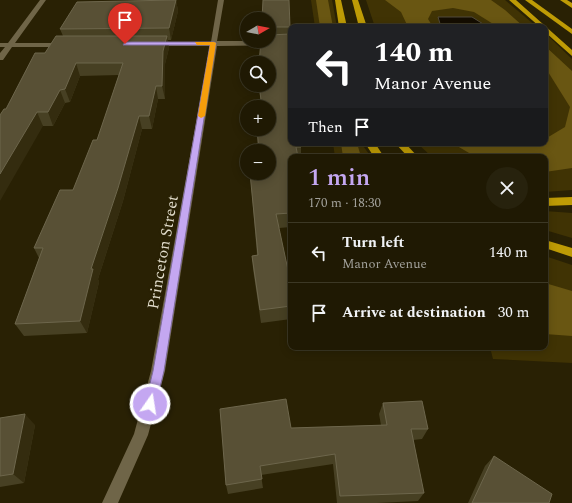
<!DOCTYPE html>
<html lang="en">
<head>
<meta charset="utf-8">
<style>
	body { margin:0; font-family:Spectral,serif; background:#27220d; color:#f1f3f6; height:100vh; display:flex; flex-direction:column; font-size:15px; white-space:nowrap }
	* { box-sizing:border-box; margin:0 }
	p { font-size:13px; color:#a1a09a }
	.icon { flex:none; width:22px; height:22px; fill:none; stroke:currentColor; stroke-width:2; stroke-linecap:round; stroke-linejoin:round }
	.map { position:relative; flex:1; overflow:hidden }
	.sheet { position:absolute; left:288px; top:154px; width:260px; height:196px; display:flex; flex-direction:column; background:#1f1903; border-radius:8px; box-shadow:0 2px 10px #0003,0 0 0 1px #3c3825 }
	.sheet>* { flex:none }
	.top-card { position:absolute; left:288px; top:24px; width:260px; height:122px; border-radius:8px; box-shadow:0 2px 10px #0003,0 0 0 1px #3c3825; background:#202124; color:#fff; overflow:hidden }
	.needle { width:26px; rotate:81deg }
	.buttons { position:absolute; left:240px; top:12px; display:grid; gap:8px }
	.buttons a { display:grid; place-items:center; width:36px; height:36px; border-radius:50%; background:#1f1903; box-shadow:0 2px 10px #0003,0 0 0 1px #3c3825; font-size:20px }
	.pin { position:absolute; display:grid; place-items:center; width:34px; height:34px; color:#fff; margin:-41px -17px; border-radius:50% 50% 50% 0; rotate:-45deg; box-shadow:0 0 4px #0007 }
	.pin .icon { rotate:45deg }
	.me { position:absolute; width:44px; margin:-22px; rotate:13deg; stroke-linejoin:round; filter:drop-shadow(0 0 3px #0008) }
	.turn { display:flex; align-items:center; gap:14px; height:84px; padding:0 20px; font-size:18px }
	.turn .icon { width:52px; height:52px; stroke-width:2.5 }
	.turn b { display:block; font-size:28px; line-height:34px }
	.then { display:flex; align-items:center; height:38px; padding:0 20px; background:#0003; gap:8px; font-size:15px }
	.round { display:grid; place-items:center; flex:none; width:42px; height:42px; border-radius:21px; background:#27220d }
	.head { display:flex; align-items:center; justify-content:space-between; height:68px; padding:0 20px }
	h1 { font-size:24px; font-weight:600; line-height:30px; color:#c4a7f1 }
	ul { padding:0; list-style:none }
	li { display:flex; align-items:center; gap:12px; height:60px; padding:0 20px; border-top:1px solid #3c3825 }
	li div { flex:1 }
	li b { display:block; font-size:15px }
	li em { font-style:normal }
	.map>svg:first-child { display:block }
	.green { fill:#403304 }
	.forest { fill:#695612 }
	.water { fill:#140d00; stroke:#514a3c }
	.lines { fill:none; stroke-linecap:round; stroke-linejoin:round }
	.minor { fill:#6f6548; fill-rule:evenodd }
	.motorway { fill:#be9b05; fill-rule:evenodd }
	.wall { fill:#474023 }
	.shaded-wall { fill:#342c0f }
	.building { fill:#585035; stroke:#6d664c }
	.route { fill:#c4a7f1; stroke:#7f6d9d }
	.slow { fill:#f59e0b }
	.labels { text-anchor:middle; stroke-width:4; stroke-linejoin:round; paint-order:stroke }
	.street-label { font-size:16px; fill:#dfdac9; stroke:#292104 }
</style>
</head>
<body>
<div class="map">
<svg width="572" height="503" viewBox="0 0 572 503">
	<rect width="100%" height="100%" fill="#292104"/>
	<!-- green -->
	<g class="green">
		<polygon points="311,0 332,0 337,27 315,27"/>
		<polygon points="366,0 505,0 537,27 375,27"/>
		<polygon points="545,33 572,59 572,190 545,192 545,157 432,157 417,143 545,143"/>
		<polygon points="333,143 361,143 371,157 335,157"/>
		<polygon points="545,211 572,213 572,238 545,230"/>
		<polygon points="545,256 572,265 572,363 493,359 490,347 545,347"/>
	</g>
	<!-- forest -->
	<g class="forest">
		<polygon points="316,0 328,0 333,27 320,27"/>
		<polygon points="385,0 491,0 505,10 524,27 498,27 474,12 453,8 432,11 428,19 433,27 408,27 401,12"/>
		<polygon points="545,46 572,71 572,168 545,172 545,157 476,157 452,143 545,143 545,139 565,127 570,107 545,67"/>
		<polygon points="341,143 357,143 361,157 343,157"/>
		<polygon points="545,283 572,291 572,336 545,334"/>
	</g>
	<!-- water -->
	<polygon class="water" points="438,17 472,17 488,27 441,27"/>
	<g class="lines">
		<!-- minor -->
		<g class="minor">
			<polygon points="40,0 46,0 15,43 64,43 67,45 64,47 12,47 3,60 0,60 0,53 5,47 0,47 0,43 8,43"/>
			<polygon points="218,0 224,0 217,41 291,41 291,45 217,46 165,371 148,435 118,503 102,503 134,434 151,371 210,46 154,46 151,44 154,42 211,42"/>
		</g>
		<!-- motorway -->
		<g class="motorway">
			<polygon points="335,0 341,0 347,27 339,27"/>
			<polygon points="352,0 358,0 367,27 359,27"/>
			<polygon points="509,0 516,0 572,50 572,56 545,32 545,27 540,27"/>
			<polygon points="525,0 532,0 572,29 572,34"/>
			<polygon points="560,0 567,0 572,3 572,8"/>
			<polygon points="365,143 375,143 384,157 374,157"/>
			<polygon points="395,143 405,143 418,157 408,157"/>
			<polygon points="572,197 572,205 545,206 545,198"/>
			<polygon points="545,240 572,248 572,257 545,248"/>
		</g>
	</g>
	<!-- wall -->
	<g class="wall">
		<polygon points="176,0 178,11 171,40 168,40 169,48 165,64 165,99 158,99 152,129 142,129 123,201 98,279 99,282 87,333 24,336 15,324 39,258 34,248 73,190 97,140 119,75 80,76 70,102 65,103 53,126 43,126 6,109 45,53 63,36 60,29"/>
		<polygon points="269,19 290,27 290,34 291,39 291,143 301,147 301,157 291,157 291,227 279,228 291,284 291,319 261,323 253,269 252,256 257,255 250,173 269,151 258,151 257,129 269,129 269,107 261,107 259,85 269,85"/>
		<polygon points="383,403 428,429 422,439 413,440 424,493 418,501 377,503 337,503 333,464 261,475 263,488 228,494 226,485 291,428 381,425 379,414"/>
		<polygon points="0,418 35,425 24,483 0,487"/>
		<polygon points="494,456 549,503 468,503 485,466"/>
	</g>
	<!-- shaded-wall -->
	<g class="shaded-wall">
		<polygon points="176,0 178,11 171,40 169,28"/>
		<polygon points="167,36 169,48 165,64 165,99 162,86 163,51"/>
		<polygon points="76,63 80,76 70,102 65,89"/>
		<polygon points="156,86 158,99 152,129 149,116"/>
		<polygon points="60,90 65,103 53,126 48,112"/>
		<polygon points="37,112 43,126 0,201 0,174"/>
		<polygon points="139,116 142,129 123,201 98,279 99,282 87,333 80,321 91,269"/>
		<polygon points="25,414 35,425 24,483 13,474"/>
	</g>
	<!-- building -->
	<g class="building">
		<polygon points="176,0 169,28 60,29 77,2"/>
		<polygon points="263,0 289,0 290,27 269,27 269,19 262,19"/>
		<polygon points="290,34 291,39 291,85 290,85 291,89 291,143 301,143 301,147 296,147 298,157 291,157 291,213 276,214 291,284 291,306 260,310 252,256 258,255 250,173 269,173 269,151 259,151 257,129 269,129 269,107 262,107 259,85 269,85 269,63 259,63 261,41 269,41 269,35"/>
		<polygon points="56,36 167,36 163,51 162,86 156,86 149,116 139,116 118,188 91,269 93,269 80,321 15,324 43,248 34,248 60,190 73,190 93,140 97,140 123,63 76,63 65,89 60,90 48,112 37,112 0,174 0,115 4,109 6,109 35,53 45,53"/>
		<polygon points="286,399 291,428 387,425 383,403 422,401 428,429 411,429 424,493 340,496 335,454 260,466 262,479 226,485 220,409"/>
		<polygon points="25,414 13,474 0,476 0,418"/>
		<polygon points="494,456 552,494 549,503 472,503"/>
	</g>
	<!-- route -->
	<polygon class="route" points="125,42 214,42 216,43 164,371 156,404 155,408 150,410 146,408 145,404 153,371 210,45 123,45"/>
	<!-- slow -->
	<polygon class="slow" points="195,42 214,42 216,43 205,116 201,118 198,116 210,45 197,45"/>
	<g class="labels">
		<!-- street labels -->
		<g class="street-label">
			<text transform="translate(162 252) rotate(-80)" y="6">Princeton Street</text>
		</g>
	</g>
</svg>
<div class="buttons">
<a><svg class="needle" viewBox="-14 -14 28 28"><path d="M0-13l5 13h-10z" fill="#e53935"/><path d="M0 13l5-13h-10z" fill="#a1a09a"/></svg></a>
<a><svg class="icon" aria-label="search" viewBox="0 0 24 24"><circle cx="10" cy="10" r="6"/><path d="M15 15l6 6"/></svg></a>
<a>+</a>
<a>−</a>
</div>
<div class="pin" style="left:125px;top:44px;background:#d93025"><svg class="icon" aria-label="arrive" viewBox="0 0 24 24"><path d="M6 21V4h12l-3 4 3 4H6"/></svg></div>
<svg class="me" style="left:150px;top:404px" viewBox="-20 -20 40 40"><circle r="17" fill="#c4a7f1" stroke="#fff" stroke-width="3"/><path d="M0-11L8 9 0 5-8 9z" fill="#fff"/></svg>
<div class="top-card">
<div class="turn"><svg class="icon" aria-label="left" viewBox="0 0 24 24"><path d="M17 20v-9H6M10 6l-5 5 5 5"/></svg><div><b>140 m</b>Manor Avenue</div></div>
<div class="then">Then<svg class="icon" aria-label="arrive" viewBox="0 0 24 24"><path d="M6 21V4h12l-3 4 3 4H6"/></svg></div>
</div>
<section class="sheet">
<div class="head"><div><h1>1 min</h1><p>170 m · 18:30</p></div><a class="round"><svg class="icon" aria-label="close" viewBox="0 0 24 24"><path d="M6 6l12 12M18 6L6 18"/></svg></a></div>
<ul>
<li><svg class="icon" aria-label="left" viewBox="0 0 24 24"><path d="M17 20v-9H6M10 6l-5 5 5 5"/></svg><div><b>Turn left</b><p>Manor Avenue</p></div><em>140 m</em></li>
<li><svg class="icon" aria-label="arrive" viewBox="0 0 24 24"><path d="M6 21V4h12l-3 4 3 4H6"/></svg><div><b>Arrive at destination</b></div><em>30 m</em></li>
</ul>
</section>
</div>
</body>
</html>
